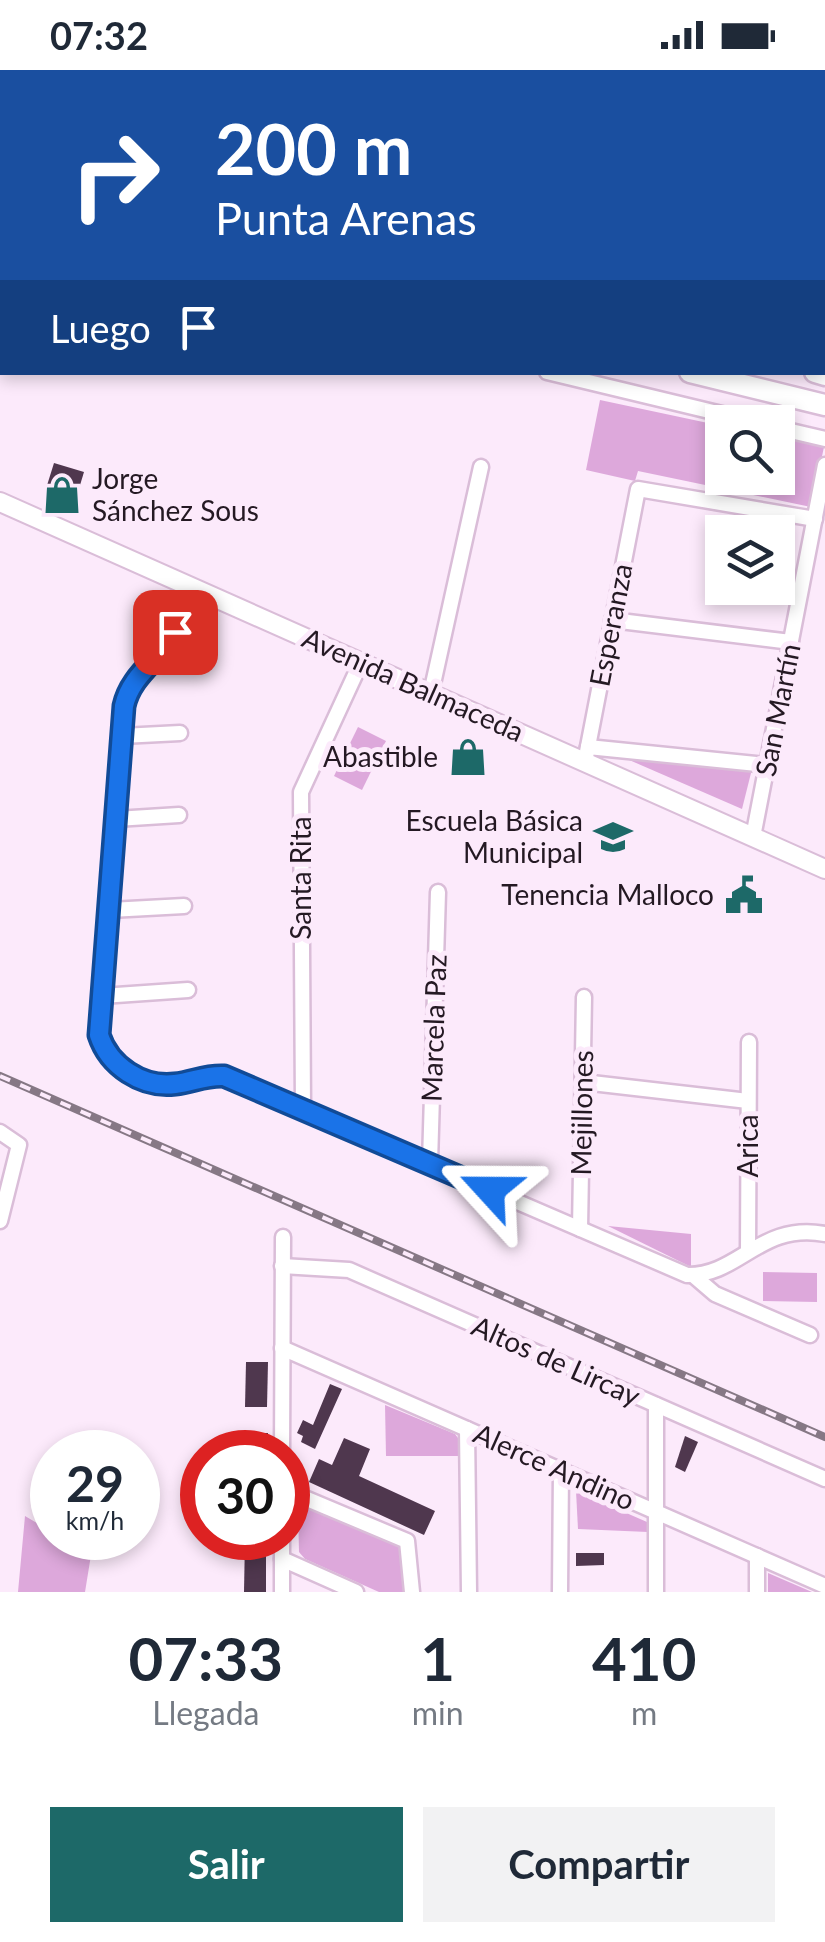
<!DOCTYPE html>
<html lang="es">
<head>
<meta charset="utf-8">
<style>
	body { margin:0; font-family:Lato,sans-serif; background:#f2f2f3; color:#1f2937; height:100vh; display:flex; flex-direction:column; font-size:38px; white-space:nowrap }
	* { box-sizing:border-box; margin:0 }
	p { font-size:32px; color:#747a83 }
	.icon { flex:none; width:55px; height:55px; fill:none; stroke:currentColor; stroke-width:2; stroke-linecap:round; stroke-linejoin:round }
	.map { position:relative; height:1522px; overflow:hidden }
	.sheet { display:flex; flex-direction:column; background:#fff; flex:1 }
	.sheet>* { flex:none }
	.top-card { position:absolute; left:0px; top:0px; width:825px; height:305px; box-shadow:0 5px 15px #0003; background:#1a4fa0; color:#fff; overflow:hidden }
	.controls { position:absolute; left:705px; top:335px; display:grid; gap:20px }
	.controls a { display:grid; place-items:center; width:90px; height:90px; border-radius:0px; background:#fff; box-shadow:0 5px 15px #0003; font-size:50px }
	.speed { position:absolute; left:30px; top:1360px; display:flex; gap:20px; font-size:50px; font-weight:700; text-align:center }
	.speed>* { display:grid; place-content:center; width:130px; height:130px; border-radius:50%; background:#fff; box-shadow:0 5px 15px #0003; line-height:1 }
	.speed small { font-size:25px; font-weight:400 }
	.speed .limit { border:15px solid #d22; background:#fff; color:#111 }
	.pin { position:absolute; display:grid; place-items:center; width:85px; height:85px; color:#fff; margin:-42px; border-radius:20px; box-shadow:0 5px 15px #0006 }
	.me { position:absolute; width:110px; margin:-55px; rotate:294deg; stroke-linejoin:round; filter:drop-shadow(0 0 8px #0008) }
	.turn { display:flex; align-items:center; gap:35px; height:210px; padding:0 50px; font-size:45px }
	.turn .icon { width:130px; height:130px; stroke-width:2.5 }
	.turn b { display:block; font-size:70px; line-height:85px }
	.then { display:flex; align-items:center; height:95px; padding:0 50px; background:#0003; gap:20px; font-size:38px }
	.eta { display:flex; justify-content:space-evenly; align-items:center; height:170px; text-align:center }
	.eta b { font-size:60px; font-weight:700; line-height:70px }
	.button { display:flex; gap:20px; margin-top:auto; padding:20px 50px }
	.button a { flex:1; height:115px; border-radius:0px; background:#1d6968; color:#fff; font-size:40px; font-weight:700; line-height:115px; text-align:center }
	.button a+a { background:#f2f2f3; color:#1f2937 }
	.status { display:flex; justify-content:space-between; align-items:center; height:70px; padding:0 50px; background:#fff; direction:ltr }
	.status svg { height:28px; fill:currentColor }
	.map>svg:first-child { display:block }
	.green { fill:#dda8db }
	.building { fill:#4f374e }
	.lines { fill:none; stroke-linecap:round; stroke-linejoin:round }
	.minor-casing { stroke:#dabdd8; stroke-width:19 }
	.major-casing { stroke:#dabdd8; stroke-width:22 }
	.highway-casing { stroke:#dabdd8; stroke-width:25 }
	.minor { stroke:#fff; stroke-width:14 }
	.major { stroke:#fff; stroke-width:18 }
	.highway { stroke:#fff; stroke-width:20 }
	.rail-casing { stroke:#867885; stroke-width:8 }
	.rail { stroke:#fceafb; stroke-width:4; stroke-dasharray:11; stroke-linecap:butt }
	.route-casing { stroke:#114b97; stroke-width:25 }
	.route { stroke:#1a73e8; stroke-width:18 }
	.labels { text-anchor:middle; stroke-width:10; stroke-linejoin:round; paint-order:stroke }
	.poi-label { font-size:28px; fill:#241923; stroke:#fceafb; text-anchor:end }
	.street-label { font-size:28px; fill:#241923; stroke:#fceafb }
</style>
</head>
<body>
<div class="status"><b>07:32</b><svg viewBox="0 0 49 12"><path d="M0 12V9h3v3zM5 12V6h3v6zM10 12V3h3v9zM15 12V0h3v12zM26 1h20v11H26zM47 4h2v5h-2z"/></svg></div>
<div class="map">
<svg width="825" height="1522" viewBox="0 0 825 1522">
	<rect width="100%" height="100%" fill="#fceafb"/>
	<!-- green -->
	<g class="green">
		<polygon points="770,0 825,0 825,250 822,2"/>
		<polygon points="600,330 722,356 722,408 778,408 778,367 824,377 811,437 638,401 635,411 586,400"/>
		<polygon points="358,657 386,671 362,720 334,706"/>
		<polygon points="620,686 752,699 742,739"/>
		<polygon points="608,1156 691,1164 691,1197"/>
		<polygon points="763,1202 817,1203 817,1232 763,1231"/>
		<polygon points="385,1335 455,1364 461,1372 461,1386 386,1386"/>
		<polygon points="576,1421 647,1452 648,1462 578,1459"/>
		<polygon points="306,1432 394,1470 405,1485 404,1522 379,1522 305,1489 299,1482 298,1438"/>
		<polygon points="25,1446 52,1462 52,1468 61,1468 91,1485 85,1522 18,1522"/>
		<polygon points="768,1503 812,1522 768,1522"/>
	</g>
	<!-- building -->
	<g class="building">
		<polygon points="54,393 84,402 74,435 44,425"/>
		<polygon points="461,679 476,682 474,699 458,697"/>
		<polygon points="246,1292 268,1292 267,1337 245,1337"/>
		<polygon points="330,1314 342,1319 315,1379 301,1372 303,1366 297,1363 303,1350 313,1355"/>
		<rect x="246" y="1363" width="22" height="19"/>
		<polygon points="685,1366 698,1372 685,1402 675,1397"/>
		<polygon points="344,1368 370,1379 359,1406 435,1441 424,1465 309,1412 319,1389 332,1395"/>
		<polygon points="245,1468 266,1468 266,1522 244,1522"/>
		<polygon points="576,1483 604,1483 604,1495 576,1496"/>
	</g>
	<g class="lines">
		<!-- minor casing -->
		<g class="minor-casing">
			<g id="minor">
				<polyline points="636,0 646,2"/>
				<polyline points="673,2 674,0"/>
				<polyline points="691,2 692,0"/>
				<polyline points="0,171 2,171"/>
				<polyline points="547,302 755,352"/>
				<polyline points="778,358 825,369"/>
				<path d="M 193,517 L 164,583 L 136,607 L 124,636 L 99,965 L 104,980 L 119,999 L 153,1013 L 171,1015 L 205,1005 L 244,1014 L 687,1205 C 739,1206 760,1152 825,1164"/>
				<polyline points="612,550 791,572"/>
				<polyline points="431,623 481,397"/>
				<polyline points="122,666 180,663"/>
				<polyline points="588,677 767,695"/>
				<polyline points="585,692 638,419 815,449"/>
				<polyline points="116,749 179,745"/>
				<polyline points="753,767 825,395"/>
				<polyline points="110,840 184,836"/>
				<polyline points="102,926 188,920"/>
				<polyline points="583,1012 748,1031"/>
				<polyline points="303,1038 301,722 361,592"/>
				<polyline points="0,1062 19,1075 0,1151"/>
				<polyline points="430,1093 438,822"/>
				<polyline points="580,1159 584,927"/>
				<polyline points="748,1181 749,972"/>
				<polyline points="282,1196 349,1200 825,1409"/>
				<polyline points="694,1206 715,1224 810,1265"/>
				<polyline points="282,1278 825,1516"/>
				<polyline points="656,1335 656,1522"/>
				<polyline points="467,1359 469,1522"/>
				<polyline points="282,1382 283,1167"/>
				<polyline points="288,1421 407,1471 412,1522"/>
				<polyline points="282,1489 356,1522"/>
				<polyline points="282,1522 282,1468"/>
				<polyline points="560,1522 561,1400"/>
				<polyline points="757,1522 757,1486"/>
			</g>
		</g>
		<!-- major casing -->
		<g class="major-casing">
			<g id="major">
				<polyline points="0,68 2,69"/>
				<polyline points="822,266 825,267"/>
				<polyline points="0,432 825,799"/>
			</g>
		</g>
		<!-- highway casing -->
		<g class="highway-casing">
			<g id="highway">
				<polyline points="0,107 2,107"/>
				<polyline points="0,137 2,137"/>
				<polyline points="690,302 825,335"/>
				<polyline points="815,302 825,305"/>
			</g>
		</g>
		<!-- minor -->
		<use href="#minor" class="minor"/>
		<!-- major -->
		<use href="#major" class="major"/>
		<!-- highway -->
		<use href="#highway" class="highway"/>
		<!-- rail casing -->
		<g class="rail-casing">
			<polyline id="rail" points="0,1006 825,1367"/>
		</g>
		<!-- rail -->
		<use href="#rail" class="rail"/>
	</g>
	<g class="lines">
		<!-- route casing -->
		<g class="route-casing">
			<path id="route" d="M 175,562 C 160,590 131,604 124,636 L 99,965 C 109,996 142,1018 175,1014 C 193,1012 205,1005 224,1006 L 490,1120"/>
		</g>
		<!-- route -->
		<use href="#route" class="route"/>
	</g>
	<!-- icons -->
	<defs>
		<g id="shop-bare" transform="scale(3)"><path d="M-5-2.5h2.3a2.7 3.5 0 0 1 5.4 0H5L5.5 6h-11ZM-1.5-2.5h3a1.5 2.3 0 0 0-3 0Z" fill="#1d6968" stroke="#fceafb" stroke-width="2.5" paint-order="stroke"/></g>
		<g id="school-bare" transform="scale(3)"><path d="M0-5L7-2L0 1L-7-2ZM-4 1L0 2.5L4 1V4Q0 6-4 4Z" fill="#1d6968" stroke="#fceafb" stroke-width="2.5" paint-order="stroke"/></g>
		<g id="civic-bare" transform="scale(3)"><path d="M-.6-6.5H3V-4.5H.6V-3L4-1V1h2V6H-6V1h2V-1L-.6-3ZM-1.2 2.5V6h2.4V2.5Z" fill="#1d6968" stroke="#fceafb" stroke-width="2.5" paint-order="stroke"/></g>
	</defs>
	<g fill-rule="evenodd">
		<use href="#shop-bare" x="62" y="425"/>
		<use href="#shop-bare" x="468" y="687"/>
		<use href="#school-bare" x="613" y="767"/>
		<use href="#civic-bare" x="744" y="825"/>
	</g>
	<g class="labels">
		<!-- poi labels -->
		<g class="poi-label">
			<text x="92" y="419" text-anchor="start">Jorge<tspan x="92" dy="32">Sánchez Sous</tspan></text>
			<text x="438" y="697">Abastible</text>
			<text x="583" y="761">Escuela Básica<tspan x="583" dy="32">Municipal</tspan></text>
			<text x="714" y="835">Tenencia Malloco</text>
		</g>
		<!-- street labels -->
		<g class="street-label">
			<text transform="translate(611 555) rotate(-79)" y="10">Esperanza</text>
			<text transform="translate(413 615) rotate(24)" y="10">Avenida Balmaceda</text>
			<text transform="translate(778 640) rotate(-79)" y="10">San Martín</text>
			<text transform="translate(301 808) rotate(-90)" y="10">Santa Rita</text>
			<text transform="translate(434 958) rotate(-88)" y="10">Marcela Paz</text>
			<text transform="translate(582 1043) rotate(-89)" y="10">Mejillones</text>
			<text transform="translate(748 1076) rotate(-90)" y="10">Arica</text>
			<text transform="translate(556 1291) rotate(24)" y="10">Altos de Lircay</text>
			<text transform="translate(554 1397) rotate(24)" y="10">Alerce Andino</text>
		</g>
	</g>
</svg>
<div class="controls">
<a><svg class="icon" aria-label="search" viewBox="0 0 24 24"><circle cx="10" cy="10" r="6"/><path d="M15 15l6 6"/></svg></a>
<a><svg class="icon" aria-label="layers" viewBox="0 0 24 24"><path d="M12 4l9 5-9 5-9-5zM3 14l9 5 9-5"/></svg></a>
</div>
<div class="speed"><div>29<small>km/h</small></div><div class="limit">30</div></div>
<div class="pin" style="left:175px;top:562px;background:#d93025"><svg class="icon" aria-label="arrive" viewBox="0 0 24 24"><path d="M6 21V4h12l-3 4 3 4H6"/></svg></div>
<svg class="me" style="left:490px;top:1120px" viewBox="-20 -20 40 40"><path d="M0-17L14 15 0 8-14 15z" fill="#1a73e8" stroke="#fff" stroke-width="4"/></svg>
<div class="top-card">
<div class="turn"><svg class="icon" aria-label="right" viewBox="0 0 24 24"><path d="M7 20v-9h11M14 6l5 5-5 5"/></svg><div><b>200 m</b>Punta Arenas</div></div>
<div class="then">Luego<svg class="icon" aria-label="arrive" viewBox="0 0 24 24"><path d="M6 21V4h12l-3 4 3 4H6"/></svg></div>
</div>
</div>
<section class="sheet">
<div class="eta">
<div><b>07:33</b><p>Llegada</p></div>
<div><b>1</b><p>min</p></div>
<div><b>410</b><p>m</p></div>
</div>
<div class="button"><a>Salir</a><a>Compartir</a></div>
</section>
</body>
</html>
